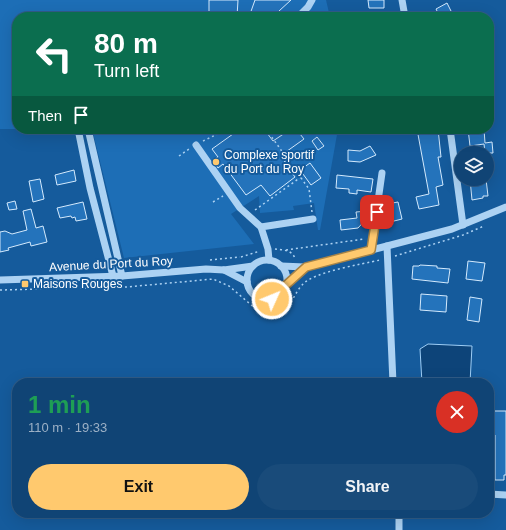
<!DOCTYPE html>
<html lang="en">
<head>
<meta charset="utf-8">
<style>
	body { margin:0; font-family:Helvetica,sans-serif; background:#194b7a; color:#f1f3f6; height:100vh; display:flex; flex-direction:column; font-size:15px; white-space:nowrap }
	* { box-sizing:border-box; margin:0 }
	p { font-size:13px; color:#9cb0c5 }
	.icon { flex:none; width:22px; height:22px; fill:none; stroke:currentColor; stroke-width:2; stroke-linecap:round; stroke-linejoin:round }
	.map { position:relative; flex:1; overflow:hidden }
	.sheet { position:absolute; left:12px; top:378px; width:482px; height:140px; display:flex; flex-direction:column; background:#104475; border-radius:16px; box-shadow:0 4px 16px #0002,0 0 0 1px #305c87 }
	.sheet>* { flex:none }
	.hud { position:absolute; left:12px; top:12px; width:482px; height:122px; border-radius:16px; box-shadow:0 4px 16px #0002,0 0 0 1px #305c87; background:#0b6e4f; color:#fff; overflow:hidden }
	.tools { position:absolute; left:454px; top:146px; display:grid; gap:8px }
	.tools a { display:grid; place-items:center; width:40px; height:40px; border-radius:50%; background:#104475; box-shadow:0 4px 16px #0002,0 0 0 1px #305c87; font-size:20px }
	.pin { position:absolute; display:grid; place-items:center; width:34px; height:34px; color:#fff; margin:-17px; border-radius:8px; box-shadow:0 2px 6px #0006 }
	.me { position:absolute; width:44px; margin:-22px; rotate:46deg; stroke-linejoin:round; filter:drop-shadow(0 0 3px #0008) }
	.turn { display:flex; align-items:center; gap:14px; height:84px; padding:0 16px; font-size:18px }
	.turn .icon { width:52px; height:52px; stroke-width:2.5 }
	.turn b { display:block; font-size:28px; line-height:34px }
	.then { display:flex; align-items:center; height:38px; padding:0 16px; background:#0003; gap:8px; font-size:15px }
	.round { display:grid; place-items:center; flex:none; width:42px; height:42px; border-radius:21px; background:#194b7a }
	.headline { display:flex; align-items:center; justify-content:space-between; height:68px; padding:0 16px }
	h1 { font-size:24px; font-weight:700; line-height:30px; color:#1e9e55 }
	.action { display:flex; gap:8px; margin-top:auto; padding:8px 16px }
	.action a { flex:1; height:46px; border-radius:24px; background:#ffc96e; color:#111; font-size:16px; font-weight:700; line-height:46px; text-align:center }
	.action a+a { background:#194b7a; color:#f1f3f6 }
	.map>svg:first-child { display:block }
	.green { fill:#1d6eb6 }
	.water { fill:#0d4479; stroke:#9ecef6 }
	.building { fill:#2473bb; stroke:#d4eafd }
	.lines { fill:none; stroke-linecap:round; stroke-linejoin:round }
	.path { stroke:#acd2f3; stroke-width:1.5; stroke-dasharray:2 3; stroke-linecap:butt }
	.minor { stroke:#acd2f3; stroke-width:7 }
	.route-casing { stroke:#a68348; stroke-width:10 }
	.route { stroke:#ffc96e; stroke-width:7 }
	.poi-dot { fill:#ffc96e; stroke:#155b9c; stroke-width:1.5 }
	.labels { text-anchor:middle; stroke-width:4; stroke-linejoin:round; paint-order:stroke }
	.poi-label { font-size:12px; fill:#fff; stroke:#155b9c; text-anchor:start }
	.street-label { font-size:12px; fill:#fff; stroke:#155b9c }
</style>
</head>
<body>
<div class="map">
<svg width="506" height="530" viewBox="0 0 506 530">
	<rect width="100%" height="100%" fill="#155b9c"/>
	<!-- green -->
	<g class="green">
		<polygon points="0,0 326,0 330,17 17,17 17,129 0,129"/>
		<polygon points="92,129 338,129 320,230 318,230 314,203 293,206 294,210 260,213 259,196 231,214 254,244 124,258"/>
	</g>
	<!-- water -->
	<polygon class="water" points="428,344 472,346 470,383 422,383 420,349"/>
	<!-- building -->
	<g class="building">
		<polygon points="209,0 238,0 237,17 209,17"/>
		<polygon points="255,0 291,0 279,11 277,17 249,17"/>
		<polygon points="368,0 384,0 384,8 369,8"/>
		<polygon points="447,3 454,17 440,17 436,9"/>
		<polygon points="240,129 264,129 273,141 291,129 296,129 304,139 283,154 287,160 284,162 295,177 270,196 261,185 246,195 223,164 218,168 213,160 218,157 212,149"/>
		<polygon points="417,129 438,129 441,157 438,157 443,185 436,187 439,205 419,209 416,197 429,194"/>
		<polygon points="468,129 484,129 485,143 492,142 493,153 485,153 484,144 470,146"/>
		<polygon points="317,137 324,146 318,150 312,141"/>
		<polygon points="370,146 376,155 360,162 348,161 348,150 360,151"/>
		<polygon points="310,163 321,178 311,185 300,170"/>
		<polygon points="74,170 76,181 57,185 55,175"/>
		<polygon points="337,175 373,179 371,192 357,190 357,194 349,193 349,189 336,188"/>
		<polygon points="40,179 44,199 33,202 29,181"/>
		<polygon points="470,179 486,179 488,196 483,196 483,198 472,200"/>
		<polygon points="15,201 17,209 9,210 7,203"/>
		<polygon points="83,202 87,219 76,221 75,217 72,218 71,216 60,218 57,208"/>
		<polygon points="398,202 402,219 390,222 387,204"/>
		<polygon points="31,209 36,228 43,226 47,242 31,246 30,242 8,248 9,250 0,252 0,232 5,231 12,234 27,230 23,211"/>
		<polygon points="367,211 367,216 369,216 358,228 341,230 340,220 357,218 356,212"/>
		<polygon points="468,261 485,263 482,281 466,279"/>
		<polygon points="420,265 437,266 437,268 450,269 448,283 412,279 413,266 419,266"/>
		<polygon points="421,294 447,296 446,312 420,310"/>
		<polygon points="470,297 482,299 479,322 467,320"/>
		<polygon points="489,411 506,411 506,475 504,475 504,480 495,480 495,435 489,435"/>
	</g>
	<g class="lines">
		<!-- path -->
		<g class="path">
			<polyline points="266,129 309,189 312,212"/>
			<polyline points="203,141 228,129"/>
			<polyline points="179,156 189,149"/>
			<polyline points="213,202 223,196"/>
			<polyline points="255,210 301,177"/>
			<path d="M 275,249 C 283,250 293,250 295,259"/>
			<polyline points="286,250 364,239"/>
			<polyline points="395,256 463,235 484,226"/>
			<polyline points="241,257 260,251"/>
			<polyline points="210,260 240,257"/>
			<path d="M 0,290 L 127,287 L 213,279 L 229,286 L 263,315 C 288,324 290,297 303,284 C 314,272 362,264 380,260"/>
		</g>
		<!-- minor -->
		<g class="minor">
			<polyline points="402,0 405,17"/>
			<polyline points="298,17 308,7 312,0"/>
			<polyline points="78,129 90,188 113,276"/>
			<polyline points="88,129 122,276"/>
			<polyline points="450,129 463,225"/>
			<polyline points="196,145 240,208 261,227"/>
			<polyline points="387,246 393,383"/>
			<polyline points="371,250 382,173"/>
			<polyline points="269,260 268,249 261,227 313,219"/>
			<circle cx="267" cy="280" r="20"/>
			<polyline points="281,266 305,267 387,246 452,229 506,207"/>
			<polyline points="224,270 247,282"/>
			<polyline points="0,280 122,276 206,269 224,270 253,266"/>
			<polyline points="286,285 305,267"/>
			<polyline points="489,494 506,495"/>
			<polyline points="399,513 399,530"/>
		</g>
	</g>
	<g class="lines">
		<!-- route casing -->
		<g class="route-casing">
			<polyline id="route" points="272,299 278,296 286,285 306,267 371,250 377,212"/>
		</g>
		<!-- route -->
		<use href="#route" class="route"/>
	</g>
	<!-- markers -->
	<g class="poi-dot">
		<circle cx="216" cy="162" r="4"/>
		<rect x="21" y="280" width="8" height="8" rx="2"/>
	</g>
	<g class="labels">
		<!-- poi labels -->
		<g class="poi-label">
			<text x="224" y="159">Complexe sportif<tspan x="224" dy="14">du Port du Roy</tspan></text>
			<text x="33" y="288">Maisons Rouges</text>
		</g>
		<!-- street labels -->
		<g class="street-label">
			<text transform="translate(111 264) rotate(-3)" y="4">Avenue du Port du Roy</text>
		</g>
	</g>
</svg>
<div class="tools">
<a><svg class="icon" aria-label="layers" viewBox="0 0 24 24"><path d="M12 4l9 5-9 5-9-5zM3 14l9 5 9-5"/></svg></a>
</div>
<div class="pin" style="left:377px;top:212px;background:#d93025"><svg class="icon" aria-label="arrive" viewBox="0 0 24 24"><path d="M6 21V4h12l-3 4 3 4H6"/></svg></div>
<svg class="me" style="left:272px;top:299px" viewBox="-20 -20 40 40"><circle r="17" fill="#ffc96e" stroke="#fff" stroke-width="3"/><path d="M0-11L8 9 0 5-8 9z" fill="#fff"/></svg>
<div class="hud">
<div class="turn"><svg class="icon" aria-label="left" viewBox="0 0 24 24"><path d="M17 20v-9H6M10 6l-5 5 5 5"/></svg><div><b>80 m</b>Turn left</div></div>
<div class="then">Then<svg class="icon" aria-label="arrive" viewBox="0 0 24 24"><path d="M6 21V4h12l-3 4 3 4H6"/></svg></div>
</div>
<section class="sheet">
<div class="headline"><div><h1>1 min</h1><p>110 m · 19:33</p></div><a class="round" style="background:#d93025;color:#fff"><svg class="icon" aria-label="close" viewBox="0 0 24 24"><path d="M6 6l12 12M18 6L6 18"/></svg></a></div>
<div class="action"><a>Exit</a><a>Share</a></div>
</section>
</div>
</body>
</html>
